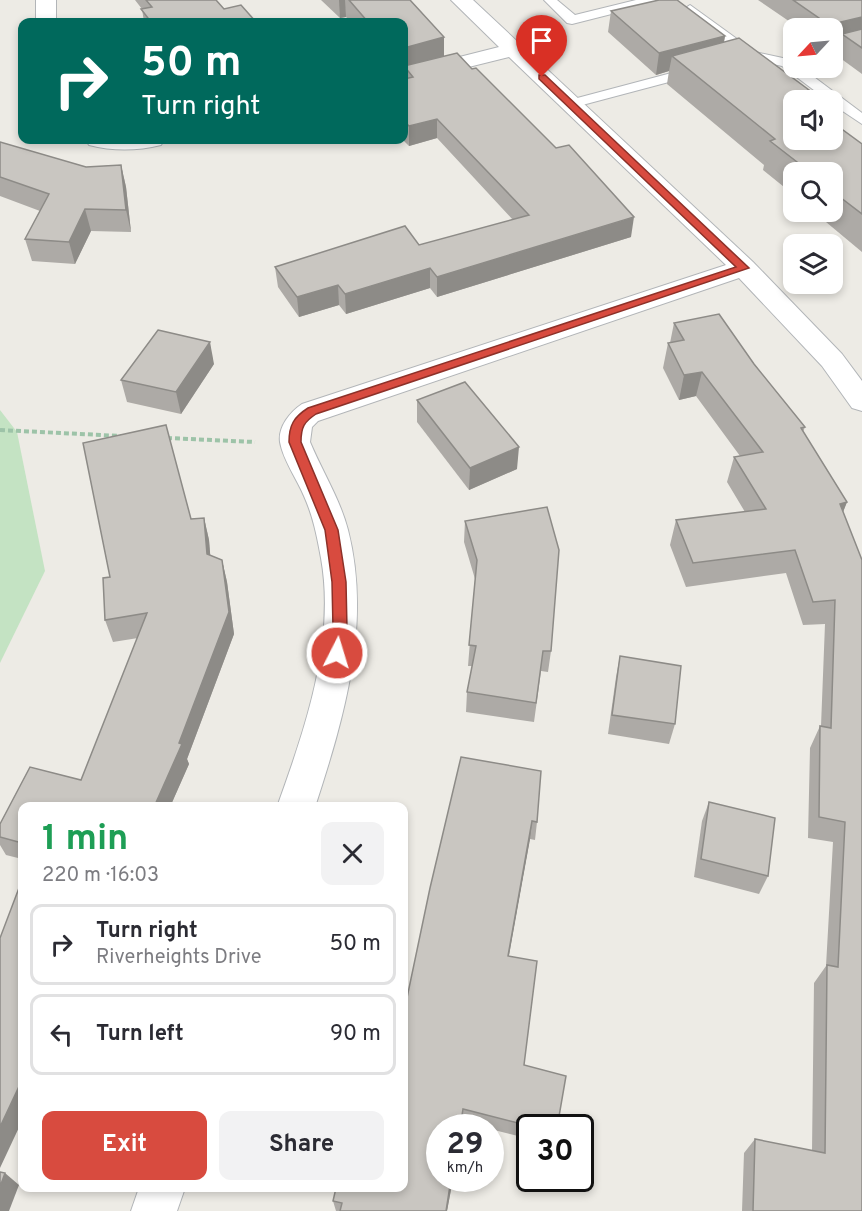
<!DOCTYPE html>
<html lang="en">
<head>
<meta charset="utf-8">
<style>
	body { margin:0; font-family:Overpass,sans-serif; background:#f2f2f3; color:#2b2b33; height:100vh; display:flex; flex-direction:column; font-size:22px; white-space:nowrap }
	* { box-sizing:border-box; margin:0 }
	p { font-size:20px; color:#7c7c81 }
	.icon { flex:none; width:33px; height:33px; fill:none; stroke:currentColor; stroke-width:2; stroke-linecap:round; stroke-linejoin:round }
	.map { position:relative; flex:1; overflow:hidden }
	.sheet { position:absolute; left:18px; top:802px; width:390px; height:390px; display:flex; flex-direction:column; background:#fff; border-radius:12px; box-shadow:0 3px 9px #0003 }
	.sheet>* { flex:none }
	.hud { position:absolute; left:18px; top:18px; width:390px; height:126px; border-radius:12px; box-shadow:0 3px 9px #0003; background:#00695c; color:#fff; overflow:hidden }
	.needle { width:39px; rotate:244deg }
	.fabs { position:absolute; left:783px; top:18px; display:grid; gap:12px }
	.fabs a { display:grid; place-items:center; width:60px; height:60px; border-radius:12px; background:#fff; box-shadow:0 3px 9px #0003; font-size:30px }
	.speed { position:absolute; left:426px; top:1114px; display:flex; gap:12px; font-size:30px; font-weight:700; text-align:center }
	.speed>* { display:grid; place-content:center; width:78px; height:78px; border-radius:50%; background:#fff; box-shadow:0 3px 9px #0003; line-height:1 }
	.speed small { font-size:15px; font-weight:400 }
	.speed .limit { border:3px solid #111; border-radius:9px; background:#fff; color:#111 }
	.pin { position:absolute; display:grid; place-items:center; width:51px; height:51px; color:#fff; margin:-62px -26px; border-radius:50% 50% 50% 0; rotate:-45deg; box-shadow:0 0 6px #0007 }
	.pin .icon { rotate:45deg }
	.me { position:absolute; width:66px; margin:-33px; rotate:5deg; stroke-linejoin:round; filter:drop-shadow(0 0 4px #0008) }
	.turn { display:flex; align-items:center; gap:21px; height:126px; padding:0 24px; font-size:27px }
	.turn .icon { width:78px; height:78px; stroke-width:2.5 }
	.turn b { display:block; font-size:42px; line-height:51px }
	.round { display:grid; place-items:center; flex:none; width:63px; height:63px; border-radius:12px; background:#f2f2f3 }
	.overview { display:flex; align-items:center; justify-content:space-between; height:102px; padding:0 24px }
	h1 { font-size:36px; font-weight:700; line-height:45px; color:#1e9e55 }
	.cta { display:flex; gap:12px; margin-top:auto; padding:12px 24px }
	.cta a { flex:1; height:69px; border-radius:12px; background:#d84b3f; color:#fff; font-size:24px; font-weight:700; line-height:69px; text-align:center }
	.cta a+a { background:#f2f2f3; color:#2b2b33 }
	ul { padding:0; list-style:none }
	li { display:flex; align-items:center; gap:18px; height:81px; margin:0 12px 9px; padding:0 12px; border:3px solid #e1e1e2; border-radius:12px }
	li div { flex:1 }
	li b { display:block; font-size:22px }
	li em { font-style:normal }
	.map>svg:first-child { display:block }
	.green { fill:#c4e3c3 }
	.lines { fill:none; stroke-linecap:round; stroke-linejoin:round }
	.service-casing { stroke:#b2b5b8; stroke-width:2 }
	.minor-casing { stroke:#b2b5b8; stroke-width:2 }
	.path { stroke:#9dc3a8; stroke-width:4; stroke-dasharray:5 3; stroke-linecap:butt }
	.service { fill:#fff; fill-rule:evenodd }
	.minor { fill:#fff; fill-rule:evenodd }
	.wall { fill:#adaaa6 }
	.shaded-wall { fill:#8d8b87 }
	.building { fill:#c9c6c1; stroke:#8d8b87; stroke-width:1.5 }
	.route { fill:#d84b3f; stroke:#8c3129; stroke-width:1.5 }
</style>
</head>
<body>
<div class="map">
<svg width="862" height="1211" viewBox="0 0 862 1211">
	<rect width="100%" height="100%" fill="#edebe5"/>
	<!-- green -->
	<polygon class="green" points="0,410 17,432 45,571 0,663"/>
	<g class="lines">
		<!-- service casing -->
		<g class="service-casing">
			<g id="service">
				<polygon points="544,0 557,0 575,15 636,0 657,0 655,3 572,24 567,23"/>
				<polygon points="690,5 755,52 792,60 794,68 802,68 862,113 862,124 832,104 832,100 827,100 782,66 751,59 734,61 732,58 734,55 741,54 685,12 684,9"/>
				<polygon points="862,38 862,46 832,54 832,46"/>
				<polygon points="694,67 699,68 701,71 699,74 571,108 564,104 566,101"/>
			</g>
		</g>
		<!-- minor casing -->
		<g class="minor-casing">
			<g id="minor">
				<rect x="36" y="0" width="20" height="22"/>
				<path d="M 451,0 L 473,0 L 753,262 L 842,354 L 862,381 L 862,411 L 852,408 L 822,366 L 739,278 L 318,421 L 312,427 L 310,442 C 322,471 340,499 348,530 C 372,624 344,718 315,807 L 277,807 C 305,729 336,641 321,558 C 317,536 313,516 304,496 C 297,479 283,460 280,442 C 278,427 290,412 302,404 L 726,265 L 509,57 L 404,83 L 404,71 L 499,47 Z"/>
				<path d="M 86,140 L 164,140 L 161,145 C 137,151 112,151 89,145 Z"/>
				<polygon points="139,1188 185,1188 177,1211 131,1211"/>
			</g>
		</g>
		<!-- path -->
		<g class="path">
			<polyline points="0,430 121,436"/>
			<polyline points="167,438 255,442"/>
		</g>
		<!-- service -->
		<use href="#service" class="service"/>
		<!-- minor -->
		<use href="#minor" class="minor"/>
	</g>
	<!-- wall -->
	<g class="wall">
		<polygon points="135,0 216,0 224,9 256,22 144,22 142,9"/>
		<polygon points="321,0 410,0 444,56 631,237 437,297 430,288 346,314 339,305 299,317 278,287 275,267 419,245 513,220 437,138 409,146 403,140 404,22 351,22 346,17 340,18"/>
		<polygon points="758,0 862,0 862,74 836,55 840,42 832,44 832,28 799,28"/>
		<polygon points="611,11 725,36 724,42 794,100 862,144 862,252 814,212 832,212 832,172 794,172 794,195 763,170 764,165 667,84 669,71 656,75 608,32"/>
		<polygon points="0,142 86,167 121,165 126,187 131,232 91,231 75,264 32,261 25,239 40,211 0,196"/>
		<polygon points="674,323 754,364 805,427 803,432 847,502 843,512 862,1211 742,1211 744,1153 755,1139 812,1151 814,983 826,966 833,842 808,838 810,748 820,726 821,726 825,624 803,625 786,573 686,587 670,545 676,520 745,512 727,482 734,457 740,456 696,396 679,400 663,368 668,343 670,343"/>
		<polygon points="214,364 181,414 127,402 121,380"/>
		<polygon points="417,400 517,469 469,490 417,422"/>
		<polygon points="166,425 191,519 204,518 209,540 210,555 222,560 227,582 234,634 187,759 189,764 170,807 22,807 22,859 6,855 0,845 0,824 30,767 81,780 138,638 113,642 105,620 103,578 110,577 83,443"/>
		<polygon points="465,521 551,651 548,672 541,671 534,722 466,712 467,692 472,666 468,666 475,579 464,542"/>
		<polygon points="620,656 675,724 669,744 608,734 616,677"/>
		<polygon points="461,757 537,822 535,840 530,839 508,957 524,1065 557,1128 530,1128 530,1139 490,1129 490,1128 486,1128 462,1122 461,1128 440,1128 440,1179 453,1179 447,1211 336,1211 333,1201 404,1188"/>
		<polygon points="709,802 768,876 759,894 694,877 702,821"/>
	</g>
	<!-- shaded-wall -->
	<g class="shaded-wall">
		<polygon points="339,0 345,0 346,17 340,18"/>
		<polygon points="862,17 862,37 842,34 840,42 832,44 837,23"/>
		<polygon points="725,36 721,57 672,56 669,71 656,75 659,53"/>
		<polygon points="444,37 444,59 404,66 404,48"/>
		<polygon points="809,90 807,100 794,100 796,94"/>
		<polygon points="437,119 437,138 409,146 409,126"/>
		<polygon points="121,165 126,187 131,232 126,210"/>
		<polygon points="85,209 91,231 75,264 69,242"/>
		<polygon points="634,217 631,237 437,297 437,277"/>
		<polygon points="430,268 430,288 346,314 345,294"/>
		<polygon points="338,285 339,305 299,317 297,297"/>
		<polygon points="210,342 214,364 181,414 176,392"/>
		<polygon points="702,372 696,396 679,400 684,375"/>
		<polygon points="519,447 517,469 469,490 470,468"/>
		<polygon points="847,502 837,527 840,504"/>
		<polygon points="204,518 209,540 212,576 207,554"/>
		<polygon points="222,560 227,582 234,634 187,759 189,764 170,807 154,807 179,743"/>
		<polygon points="532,821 530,839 506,972 508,956"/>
		<polygon points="22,1080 22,1121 0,1168 0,1127"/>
		<polygon points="5,1173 19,1185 9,1211 0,1211 0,1187"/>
		<polygon points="451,1179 453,1179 447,1211 446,1211"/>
	</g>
	<!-- building -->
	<g class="building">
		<polygon points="146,0 216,0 224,9 241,5 256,22 151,22 141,9 152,7"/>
		<polygon points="349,0 410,0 444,37 404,48 404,22 368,22"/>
		<polygon points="659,0 677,0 725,36 659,53 611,11"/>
		<polygon points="793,0 862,0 862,17 837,23 835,29"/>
		<polygon points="862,29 862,48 842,34"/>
		<polygon points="739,38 809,90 796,94 804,100 794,100 794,140 832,140 832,122 862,144 862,214 832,191 832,172 810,172 770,141 775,139 672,56"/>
		<polygon points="457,53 472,69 476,68 556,148 569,145 634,217 437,277 430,268 345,294 338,285 297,297 275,267 405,226 419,245 529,215 437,119 409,126 404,121 404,79 413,77 404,66"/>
		<polygon points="0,142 86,167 121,165 126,210 85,209 69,242 25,239 49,194 0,177"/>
		<polygon points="719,314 754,364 805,427 801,428 847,502 840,504 862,560 862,1211 753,1211 755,1139 825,1153 827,965 838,967 845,822 819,817 820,726 831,728 835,600 813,602 795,550 693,563 676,520 766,509 734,457 763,452 702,372 684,375 668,343 684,340 674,323"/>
		<polygon points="158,330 210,342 176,392 121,380"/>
		<polygon points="465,382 519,447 470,468 417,400"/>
		<polygon points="166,425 191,519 204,518 207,554 222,560 229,612 179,743 182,744 154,807 22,807 22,843 0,837 0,824 30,767 81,780 147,613 105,620 103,578 110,577 83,443"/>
		<polygon points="547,507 559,550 551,651 543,651 536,703 467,692 476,646 469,645 477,560 465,521"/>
		<polygon points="620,656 681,666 675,724 612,715"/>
		<polygon points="461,757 541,771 537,822 532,821 508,956 537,961 524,1065 566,1076 557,1128 538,1128 463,1109 460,1128 440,1128 440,1179 451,1179 446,1211 340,1211 342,1203 333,1201 336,1188 404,1188 404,1012 430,888"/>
		<polygon points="709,802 775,818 768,876 701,859"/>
		<polygon points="22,880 22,1080 0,1127 0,938"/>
		<polygon points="0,1172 5,1173 0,1187"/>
	</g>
	<!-- route -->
	<path class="route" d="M 539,75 L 545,75 L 749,268 L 316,414 C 304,422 301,427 301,442 L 338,530 L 346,582 L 347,629 L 342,657 L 332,657 L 330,653 L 333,629 L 332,582 L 325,530 L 289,442 C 289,425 294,417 308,408 L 736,267 L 539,79 Z"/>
</svg>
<div class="fabs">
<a><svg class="needle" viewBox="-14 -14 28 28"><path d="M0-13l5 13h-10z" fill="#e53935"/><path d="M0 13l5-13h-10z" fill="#7c7c81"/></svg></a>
<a><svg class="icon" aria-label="sound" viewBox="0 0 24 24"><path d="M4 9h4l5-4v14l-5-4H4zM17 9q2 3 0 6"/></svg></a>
<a><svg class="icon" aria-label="search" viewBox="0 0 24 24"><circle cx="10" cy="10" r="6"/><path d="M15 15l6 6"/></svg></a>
<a><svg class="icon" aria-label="layers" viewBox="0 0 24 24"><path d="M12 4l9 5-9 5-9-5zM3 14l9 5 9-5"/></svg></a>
</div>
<div class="speed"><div>29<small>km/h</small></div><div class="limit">30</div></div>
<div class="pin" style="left:542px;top:77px;background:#d93025"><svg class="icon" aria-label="arrive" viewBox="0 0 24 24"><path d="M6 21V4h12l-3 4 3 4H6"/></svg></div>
<svg class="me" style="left:337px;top:653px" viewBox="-20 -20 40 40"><circle r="17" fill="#d84b3f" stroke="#fff" stroke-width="3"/><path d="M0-11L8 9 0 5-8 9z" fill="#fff"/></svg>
<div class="hud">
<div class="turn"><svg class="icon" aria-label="right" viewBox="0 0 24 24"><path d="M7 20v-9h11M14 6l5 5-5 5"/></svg><div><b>50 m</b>Turn right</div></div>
</div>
<section class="sheet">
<div class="overview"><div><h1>1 min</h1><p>220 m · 16:03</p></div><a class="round"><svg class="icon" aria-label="close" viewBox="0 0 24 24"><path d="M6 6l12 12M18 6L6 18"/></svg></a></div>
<ul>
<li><svg class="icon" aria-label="right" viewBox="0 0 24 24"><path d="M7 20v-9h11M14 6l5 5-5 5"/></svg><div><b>Turn right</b><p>Riverheights Drive</p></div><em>50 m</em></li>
<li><svg class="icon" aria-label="left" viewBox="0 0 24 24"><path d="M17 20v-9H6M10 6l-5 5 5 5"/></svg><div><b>Turn left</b></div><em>90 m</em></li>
</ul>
<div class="cta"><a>Exit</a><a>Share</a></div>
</section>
</div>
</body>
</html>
